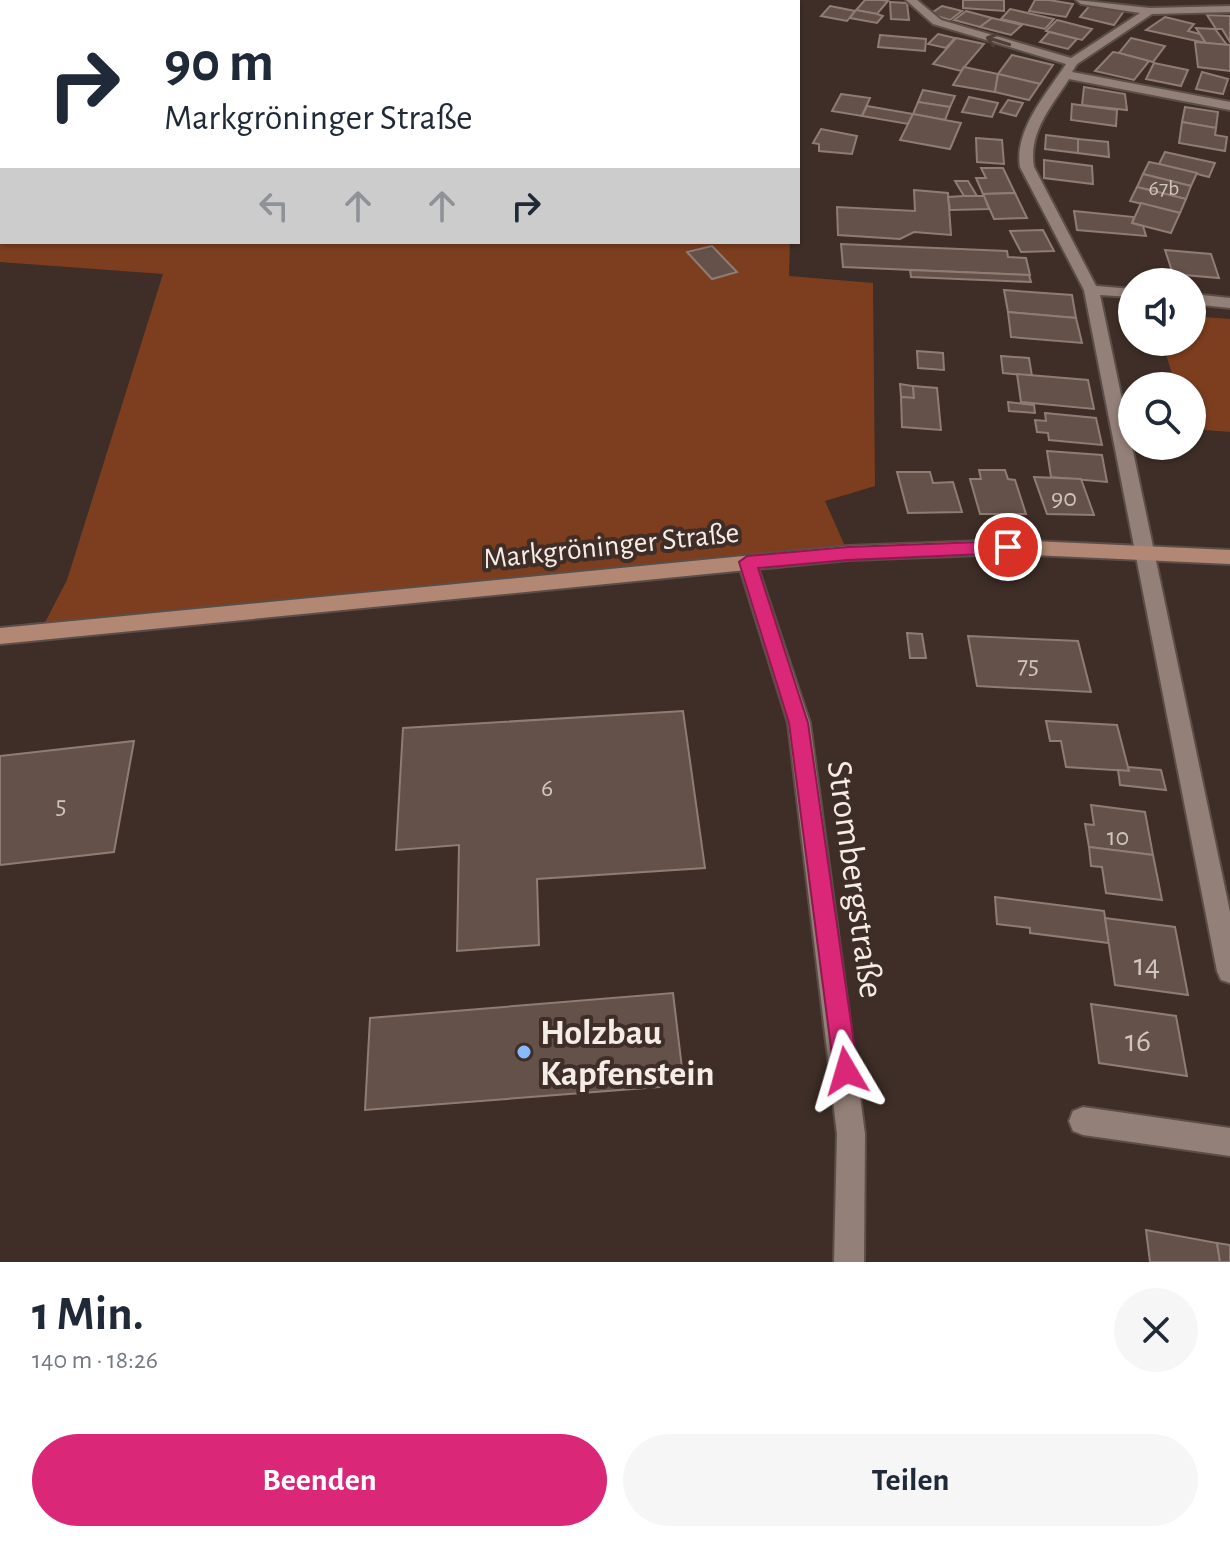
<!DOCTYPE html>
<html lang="de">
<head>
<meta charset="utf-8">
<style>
	body { margin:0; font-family:"Alegreya Sans",sans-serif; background:#f6f6f7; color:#1f2937; height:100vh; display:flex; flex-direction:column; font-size:30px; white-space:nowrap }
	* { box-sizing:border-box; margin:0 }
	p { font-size:26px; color:#747a83 }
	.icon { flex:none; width:44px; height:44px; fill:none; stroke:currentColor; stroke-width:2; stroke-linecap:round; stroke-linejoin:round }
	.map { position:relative; height:1262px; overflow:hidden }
	.side { display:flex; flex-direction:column; background:#fff; flex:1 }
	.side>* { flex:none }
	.banner { position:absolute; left:0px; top:0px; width:800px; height:244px; box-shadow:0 2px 6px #0004; background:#fff; color:#1f2937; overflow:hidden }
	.fabs { position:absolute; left:1118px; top:268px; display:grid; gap:16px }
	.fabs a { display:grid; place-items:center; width:88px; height:88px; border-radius:50%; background:#fff; box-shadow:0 2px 6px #0004; font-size:40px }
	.pin { position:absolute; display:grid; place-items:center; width:68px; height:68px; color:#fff; margin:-34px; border:4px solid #fff; border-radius:50%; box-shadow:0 2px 8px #0007 }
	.me { position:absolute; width:88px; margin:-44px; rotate:353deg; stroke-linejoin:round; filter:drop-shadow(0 0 6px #0008) }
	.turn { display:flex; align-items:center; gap:28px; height:168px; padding:0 32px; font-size:36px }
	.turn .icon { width:104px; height:104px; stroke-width:2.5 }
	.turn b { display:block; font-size:56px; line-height:68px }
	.lanes { display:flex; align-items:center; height:76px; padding:0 32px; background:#0003; justify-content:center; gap:40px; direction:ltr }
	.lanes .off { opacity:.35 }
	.round { display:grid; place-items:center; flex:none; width:84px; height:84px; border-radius:42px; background:#f6f6f7 }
	.overview { display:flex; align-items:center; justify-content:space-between; height:136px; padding:0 32px }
	h1 { font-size:48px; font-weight:700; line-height:60px }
	.cta { display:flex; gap:16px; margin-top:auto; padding:16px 32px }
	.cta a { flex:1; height:92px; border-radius:48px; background:#db2777; color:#fff; font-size:32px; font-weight:700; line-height:92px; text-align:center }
	.cta a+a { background:#f6f6f7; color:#1f2937 }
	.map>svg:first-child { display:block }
	.green { fill:#7c3e1f }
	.building { fill:#63514a; stroke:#8f7c74; stroke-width:2 }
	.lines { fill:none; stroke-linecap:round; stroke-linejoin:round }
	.minor-casing { stroke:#5b4e48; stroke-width:4 }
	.secondary-casing { stroke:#5b4e48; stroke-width:4 }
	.minor { fill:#938078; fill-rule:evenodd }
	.secondary { fill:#b28875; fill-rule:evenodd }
	.oneway { stroke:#4f3e37 }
	.route { fill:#db2777; stroke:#8e194d; stroke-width:2 }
	.poi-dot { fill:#88bafc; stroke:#3e2e27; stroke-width:3 }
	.labels { text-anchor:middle; stroke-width:8; stroke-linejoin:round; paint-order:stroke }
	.far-number-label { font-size:22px; fill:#d1c5c0 }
	.number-label { font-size:26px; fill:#d1c5c0 }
	.street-label { font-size:30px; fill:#f6ece7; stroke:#3e2e27 }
	.near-number-label { font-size:32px; fill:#d1c5c0 }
	.near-street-label { font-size:36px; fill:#f6ece7; stroke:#3e2e27 }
	.near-poi-label { font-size:36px; font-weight:bold; fill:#f6ece7; stroke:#3e2e27; text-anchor:start }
</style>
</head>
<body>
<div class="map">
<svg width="1230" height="1262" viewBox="0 0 1230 1262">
	<rect width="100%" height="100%" fill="#3e2e27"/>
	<!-- green -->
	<g class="green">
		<polygon points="0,148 2,242 790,242 789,276 873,283 875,486 825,501 848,553 40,632 67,580 163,274 0,262"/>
		<polygon points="1192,316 1230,319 1230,432 1192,429 1192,386 1176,386 1162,342 1192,342"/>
	</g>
	<!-- building -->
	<g class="building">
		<polygon points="865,0 882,0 888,1 877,14 856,10"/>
		<polygon points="963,0 1004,0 1004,11 963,8"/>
		<polygon points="1035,0 1049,0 1073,4 1066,17 1029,11"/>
		<polygon points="890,2 907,3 909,20 891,19"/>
		<polygon points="1091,4 1124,11 1114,25 1080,17"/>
		<polygon points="830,6 855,11 847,21 821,16"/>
		<polygon points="942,6 962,11 950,20 930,14"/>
		<polygon points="1010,9 1054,19 1045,29 1001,19"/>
		<polygon points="856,10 877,14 883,16 877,23 850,18"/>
		<polygon points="966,11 992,18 980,27 954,20"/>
		<polygon points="1207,15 1230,16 1230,42 1222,29 1216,29"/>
		<polygon points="1165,17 1194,24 1188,31 1200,34 1206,43 1146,30"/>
		<polygon points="992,18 1022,25 1011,35 980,27"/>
		<polygon points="1057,20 1092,29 1082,40 1046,31"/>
		<polygon points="1196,28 1215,29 1227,45 1206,43"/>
		<polygon points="1049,32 1077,39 1068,49 1040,42"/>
		<polygon points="938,34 955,38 946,48 928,44"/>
		<polygon points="880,35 926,39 925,51 878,47"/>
		<polygon points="956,38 984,44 961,71 933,64"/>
		<polygon points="1131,38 1165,46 1153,62 1119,53"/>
		<polygon points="1195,42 1230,45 1230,71 1198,67"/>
		<polygon points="1113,52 1119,53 1149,61 1134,80 1095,71"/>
		<polygon points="1012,55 1053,65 1040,84 998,74"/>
		<polygon points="1154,63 1188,70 1181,86 1146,79"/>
		<polygon points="964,67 998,74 995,92 953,85"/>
		<polygon points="1202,72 1228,79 1223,94 1196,89"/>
		<polygon points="998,74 1040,84 1029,100 995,92"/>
		<polygon points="1084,87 1125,94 1127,110 1082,105"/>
		<polygon points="923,90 955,96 950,107 918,102"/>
		<polygon points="841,94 870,98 862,116 832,111"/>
		<polygon points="969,97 998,103 992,117 962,112"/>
		<polygon points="1008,100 1023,103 1016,116 1000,112"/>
		<polygon points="918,102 950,107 945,120 913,114"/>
		<polygon points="1072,104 1117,110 1116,126 1071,120"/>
		<polygon points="867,106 913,114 908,124 862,116"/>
		<polygon points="1185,107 1218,112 1216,128 1182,122"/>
		<polygon points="913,114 961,123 950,149 900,140"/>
		<polygon points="1182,122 1216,128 1215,135 1227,137 1225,151 1179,143"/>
		<polygon points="821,129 857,136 852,154 819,151 819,144 813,143"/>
		<polygon points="1046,135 1078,139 1078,153 1045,149"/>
		<polygon points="976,138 1002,140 1004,164 977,162"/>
		<polygon points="1078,139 1108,142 1109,157 1078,153"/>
		<polygon points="1165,152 1215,163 1209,177 1159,164"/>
		<polygon points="1044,160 1092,166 1093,184 1044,178"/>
		<polygon points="1149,162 1159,164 1197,173 1191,186 1143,174"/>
		<polygon points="981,168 1003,168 1015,193 983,194 976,178 986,178"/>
		<polygon points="1143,174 1191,186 1186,199 1137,187"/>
		<polygon points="955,181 968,181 977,196 964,196"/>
		<polygon points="1137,187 1186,199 1180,213 1130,201"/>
		<polygon points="914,190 948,193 951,235 914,232 900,239 838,235 837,207 915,211"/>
		<polygon points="1015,193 1027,218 994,219 983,194"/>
		<polygon points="964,196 984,196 989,209 950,210 948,197"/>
		<polygon points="1141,203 1180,213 1171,233 1132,223"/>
		<polygon points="1074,211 1134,217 1132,223 1143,226 1146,236 1077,230"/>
		<polygon points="1043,230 1054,251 1021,252 1010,231"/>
		<polygon points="841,244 1007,251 1008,257 1026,258 1030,275 843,267"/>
		<polygon points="712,246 737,272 712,279 687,252"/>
		<polygon points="1165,250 1211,254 1219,278 1173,274"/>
		<polygon points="910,270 1029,275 1031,282 911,277"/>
		<polygon points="1004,290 1072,295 1076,318 1008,312"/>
		<polygon points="1008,312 1076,318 1082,343 1011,337"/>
		<polygon points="917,351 943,353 944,370 918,368"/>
		<polygon points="1001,356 1029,358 1032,376 1003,373"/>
		<polygon points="1017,374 1088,380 1094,409 1021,402"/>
		<polygon points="900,384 913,386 914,398 901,397"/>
		<polygon points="913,386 937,388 941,430 902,427 901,397 914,398"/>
		<polygon points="1008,402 1034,405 1035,413 1009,411"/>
		<polygon points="1045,413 1096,418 1102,445 1049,440 1048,433 1037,432 1035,420 1046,421"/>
		<polygon points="1047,451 1102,455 1107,482 1051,477"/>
		<polygon points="979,470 1005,470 1008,479 1015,480 1026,514 980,514 970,479 981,479"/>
		<polygon points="897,472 930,472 933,483 953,482 962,512 908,513"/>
		<polygon points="1034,477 1081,479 1094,515 1047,514"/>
		<polygon points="907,633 922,634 926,658 910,658"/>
		<polygon points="968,636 1078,641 1091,692 977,686"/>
		<polygon points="683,711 705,868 537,879 539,945 457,951 459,845 396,850 403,728"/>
		<polygon points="1046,721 1117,725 1129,771 1066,767 1061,741 1050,741"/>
		<polygon points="134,741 114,852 0,865 0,756"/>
		<polygon points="1128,767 1161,770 1166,790 1120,785 1118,770 1129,771"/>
		<polygon points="1091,805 1145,812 1153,855 1089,847 1085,824 1094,825"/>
		<polygon points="1089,847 1153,855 1162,900 1106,893 1102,867 1091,866"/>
		<polygon points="995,897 1104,911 1109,943 1030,933 1030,928 997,924"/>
		<polygon points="1105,918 1175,927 1188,995 1115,985"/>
		<polygon points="673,993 684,1085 365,1110 370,1018"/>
		<polygon points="1091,1004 1176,1016 1187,1076 1099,1063"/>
		<polygon points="1146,1230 1217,1243 1220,1262 1150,1262"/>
		<polygon points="1217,1243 1230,1245 1230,1262 1220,1262"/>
	</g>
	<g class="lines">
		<!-- minor casing -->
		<g class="minor-casing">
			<g id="minor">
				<path d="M 906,0 L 917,0 L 941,20 L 1071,58 L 1140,13 L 1081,4 L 1076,0 L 1150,8 L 1230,6 L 1230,12 L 1152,14 L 1077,64 L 1072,72 L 1230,102 L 1230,110 L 1069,79 C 1051,107 1028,133 1034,167 L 1096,286 L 1132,289 L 1132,297 L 1100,295 L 1230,912 L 1230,983 L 1221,980 L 1217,971 L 1084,290 L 1020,167 C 1014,129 1048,92 1066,64 L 933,24 Z"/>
				<rect x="0" y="78" width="2" height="8"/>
				<polygon points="1192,294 1230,298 1230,308 1192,304"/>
				<polygon points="747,555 756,562 810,723 865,1134 864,1262 834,1262 837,1134 788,723 738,562"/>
				<polygon points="1083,1107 1230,1128 1230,1156 1083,1135 1073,1131 1069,1121 1073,1111"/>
			</g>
		</g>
		<!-- secondary casing -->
		<g class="secondary-casing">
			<polygon id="secondary" points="1008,540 1230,550 1230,564 1008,554 848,560 0,644 0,628 848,546"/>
		</g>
		<!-- minor -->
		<use href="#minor" class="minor"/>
		<!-- secondary -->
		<use href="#secondary" class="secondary"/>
	</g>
	<!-- one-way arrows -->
	<defs><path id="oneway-shaft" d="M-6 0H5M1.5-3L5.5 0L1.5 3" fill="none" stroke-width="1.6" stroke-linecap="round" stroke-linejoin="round" transform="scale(2)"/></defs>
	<use class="oneway" href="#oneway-shaft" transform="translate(998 41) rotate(-163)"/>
	<!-- route -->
	<polygon class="route" points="1008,541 1017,547 1008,553 848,560 758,568 808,723 858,1071 854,1079 846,1083 837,1079 834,1071 789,723 739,562 747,556 848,547"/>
	<!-- markers -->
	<circle class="poi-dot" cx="524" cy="1052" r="8"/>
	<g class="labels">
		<!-- far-number labels -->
		<g class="far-number-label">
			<text x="1164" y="195">67b</text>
		</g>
		<!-- number labels -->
		<g class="number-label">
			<text x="1064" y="506">90</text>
			<text x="1028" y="673">75</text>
			<text x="547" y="796">6</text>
			<text x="61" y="813">5</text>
			<text x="1118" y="845">10</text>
		</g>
		<!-- street labels -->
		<g class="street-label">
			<text transform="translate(611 545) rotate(-6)" y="10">Markgröninger Straße</text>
		</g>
		<!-- near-number labels -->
		<g class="near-number-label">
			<text x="1147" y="975">14</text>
			<text x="1138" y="1051">16</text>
		</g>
		<!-- near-street labels -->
		<g class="near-street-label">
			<text transform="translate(857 879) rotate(82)" y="13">Strombergstraße</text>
		</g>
		<!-- near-poi labels -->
		<g class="near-poi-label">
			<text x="540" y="1044">Holzbau<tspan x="540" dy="41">Kapfenstein</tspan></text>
		</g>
	</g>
</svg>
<div class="fabs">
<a><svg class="icon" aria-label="sound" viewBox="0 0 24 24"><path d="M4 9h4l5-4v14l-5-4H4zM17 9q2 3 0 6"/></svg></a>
<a><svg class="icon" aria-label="search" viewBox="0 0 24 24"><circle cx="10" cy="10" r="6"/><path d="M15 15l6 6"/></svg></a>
</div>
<div class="pin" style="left:1008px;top:547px;background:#d93025"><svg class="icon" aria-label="arrive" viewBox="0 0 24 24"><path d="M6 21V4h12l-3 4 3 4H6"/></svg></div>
<svg class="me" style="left:846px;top:1071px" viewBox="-20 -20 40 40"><path d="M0-17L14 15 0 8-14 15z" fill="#db2777" stroke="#fff" stroke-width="4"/></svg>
<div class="banner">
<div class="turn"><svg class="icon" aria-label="right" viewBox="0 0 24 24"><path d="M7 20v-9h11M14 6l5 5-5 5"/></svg><div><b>90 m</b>Markgröninger Straße</div></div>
<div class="lanes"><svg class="icon off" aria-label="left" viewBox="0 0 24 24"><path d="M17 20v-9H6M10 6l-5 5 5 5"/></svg><svg class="icon off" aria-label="ahead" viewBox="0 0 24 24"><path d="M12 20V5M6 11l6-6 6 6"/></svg><svg class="icon off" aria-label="ahead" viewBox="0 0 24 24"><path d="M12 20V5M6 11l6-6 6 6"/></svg><svg class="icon" aria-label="right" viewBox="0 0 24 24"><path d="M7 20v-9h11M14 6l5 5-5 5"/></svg></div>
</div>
</div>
<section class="side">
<div class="overview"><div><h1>1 Min.</h1><p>140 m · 18:26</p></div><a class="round"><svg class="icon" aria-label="close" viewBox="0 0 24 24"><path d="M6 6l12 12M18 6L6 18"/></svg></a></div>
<div class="cta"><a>Beenden</a><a>Teilen</a></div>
</section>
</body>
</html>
